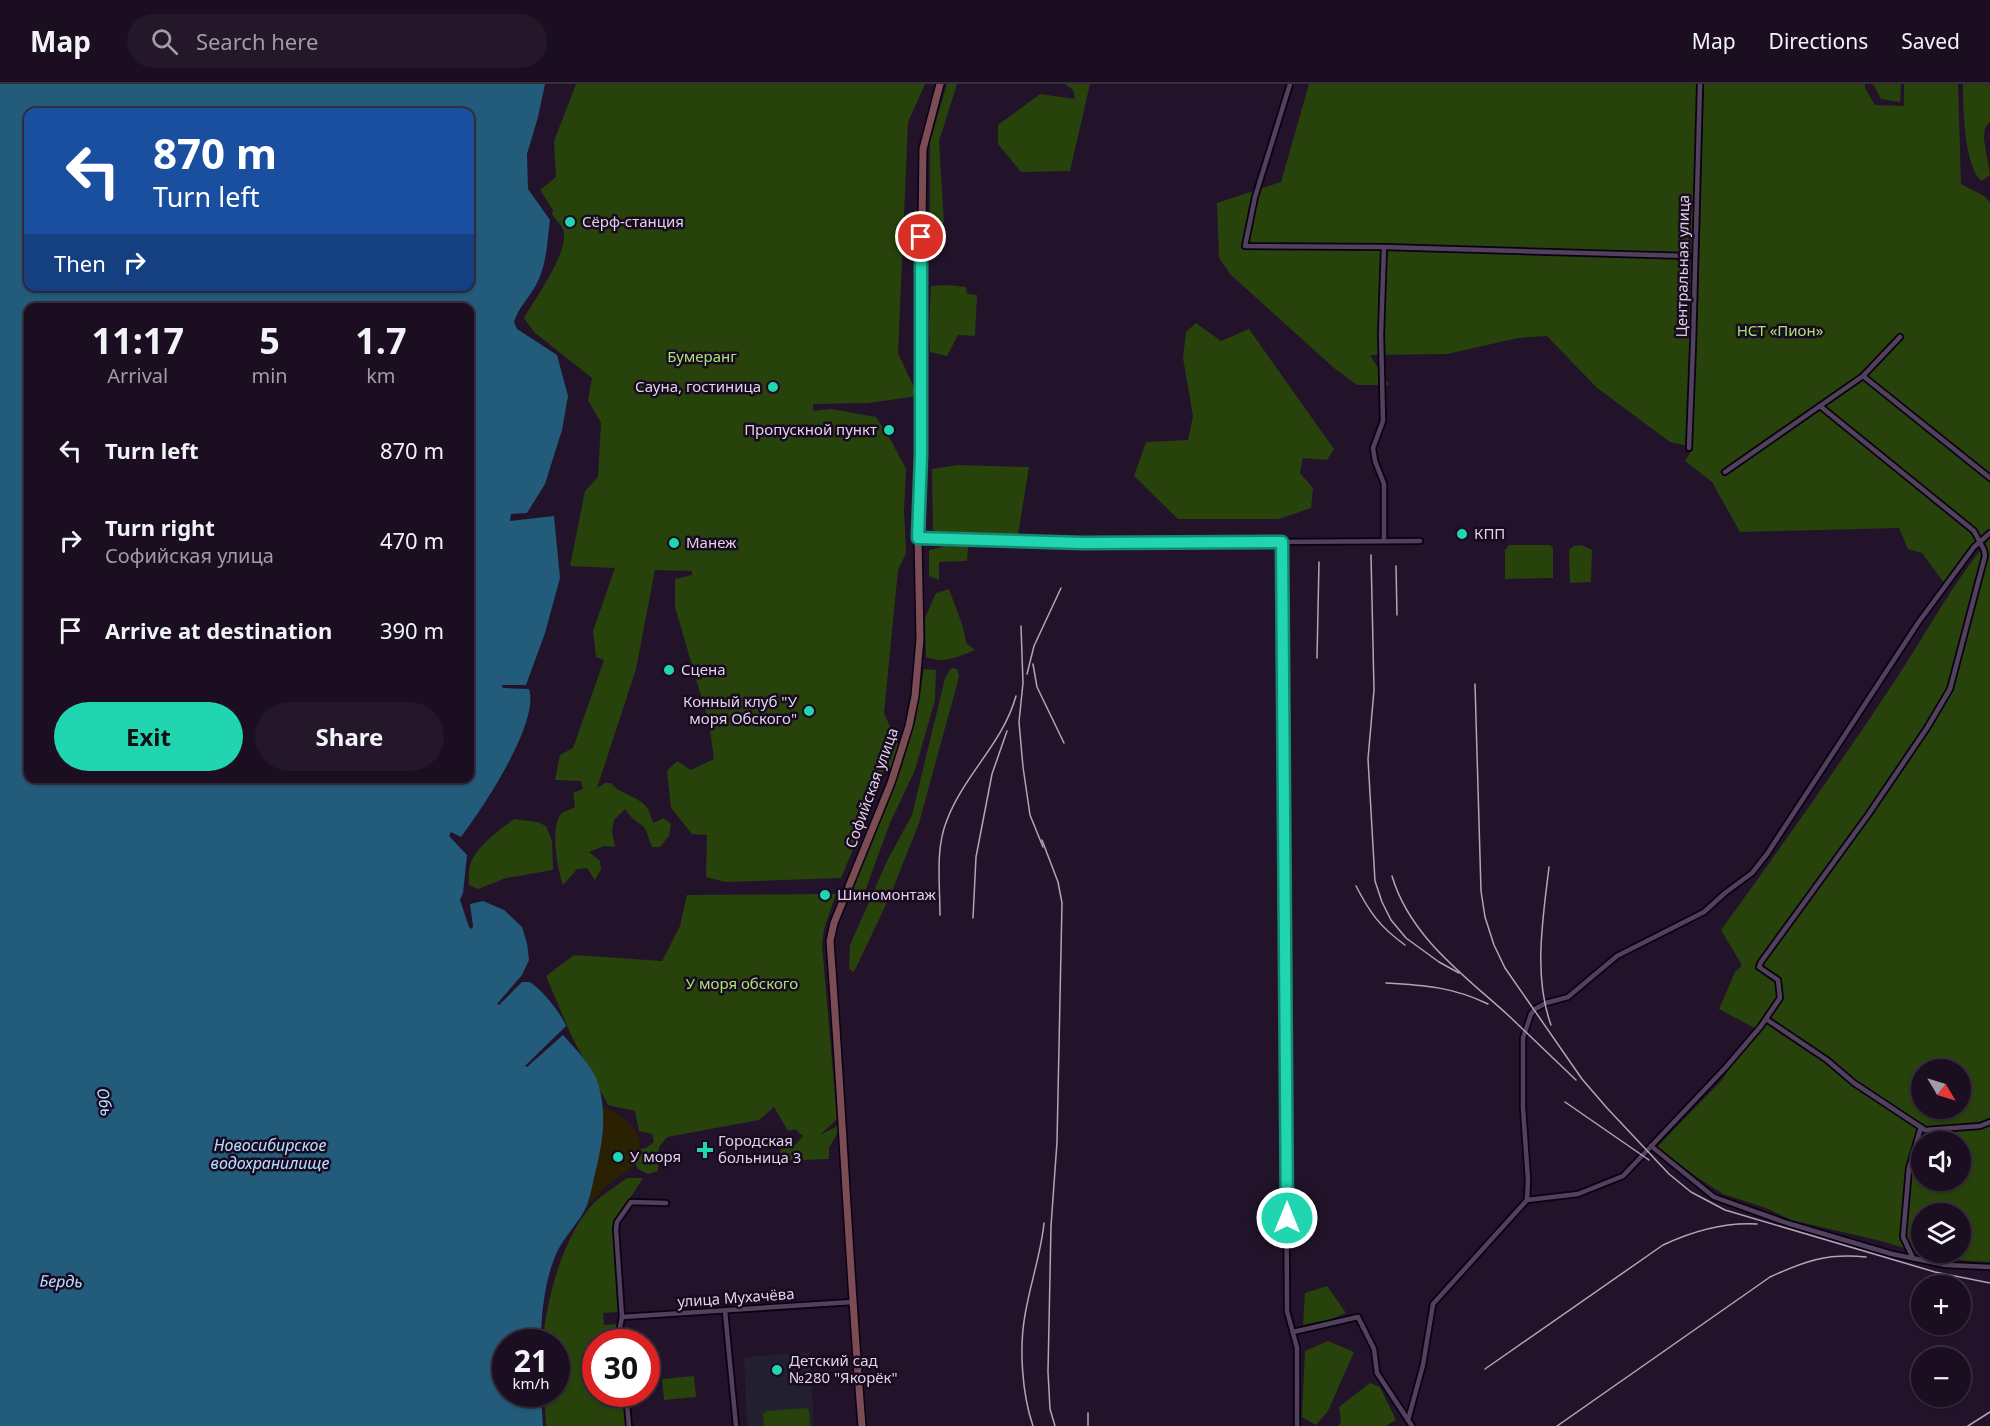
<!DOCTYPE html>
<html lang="en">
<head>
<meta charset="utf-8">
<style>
	body { margin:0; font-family:"Noto Sans",sans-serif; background:#231729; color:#f1f3f6; height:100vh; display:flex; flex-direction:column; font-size:22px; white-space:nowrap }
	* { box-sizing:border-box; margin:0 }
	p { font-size:20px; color:#9f9ca5 }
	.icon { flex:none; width:33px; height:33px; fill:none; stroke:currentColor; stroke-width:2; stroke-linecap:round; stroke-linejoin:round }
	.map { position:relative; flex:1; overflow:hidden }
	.side { position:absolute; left:24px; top:219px; width:450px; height:480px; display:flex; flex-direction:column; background:#1a0e20; border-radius:12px; box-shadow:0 2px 4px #0004,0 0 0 2px #382e3e }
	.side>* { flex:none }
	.guide { position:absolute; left:24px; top:24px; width:450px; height:183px; border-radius:12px; box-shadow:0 2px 4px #0004,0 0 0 2px #382e3e; background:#1a4fa0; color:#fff; overflow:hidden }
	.needle { width:39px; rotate:128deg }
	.controls { position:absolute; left:1911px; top:975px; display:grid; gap:12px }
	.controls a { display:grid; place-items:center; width:60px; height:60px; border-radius:50%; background:#1a0e20; box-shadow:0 2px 4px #0004,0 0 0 2px #382e3e; font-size:30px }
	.speed { position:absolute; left:492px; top:1245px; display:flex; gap:12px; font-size:30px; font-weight:700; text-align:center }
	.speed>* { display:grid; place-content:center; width:78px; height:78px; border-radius:50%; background:#1a0e20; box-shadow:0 2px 4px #0004,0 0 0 2px #382e3e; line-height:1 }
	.speed small { font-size:15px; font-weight:400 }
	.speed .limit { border:9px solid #d22; background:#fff; color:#111 }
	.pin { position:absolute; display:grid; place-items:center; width:51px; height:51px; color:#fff; margin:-26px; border:3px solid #fff; border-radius:50%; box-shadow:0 2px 6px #0007 }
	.me { position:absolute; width:66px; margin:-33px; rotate:0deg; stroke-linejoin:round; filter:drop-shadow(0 0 4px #0008) }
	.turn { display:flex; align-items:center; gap:21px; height:126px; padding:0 30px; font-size:27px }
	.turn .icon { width:78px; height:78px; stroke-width:2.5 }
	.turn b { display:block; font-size:42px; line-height:51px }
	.then { display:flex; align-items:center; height:57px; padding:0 30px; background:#0003; gap:12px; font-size:22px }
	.eta { display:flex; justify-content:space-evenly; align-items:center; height:102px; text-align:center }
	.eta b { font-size:36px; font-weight:700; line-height:42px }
	.cta { display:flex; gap:12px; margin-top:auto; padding:12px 30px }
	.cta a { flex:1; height:69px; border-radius:36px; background:#20d5b0; color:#111; font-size:24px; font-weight:700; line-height:69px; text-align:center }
	.cta a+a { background:#231729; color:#f1f3f6 }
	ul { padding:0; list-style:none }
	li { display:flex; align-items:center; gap:18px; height:90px; padding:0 30px }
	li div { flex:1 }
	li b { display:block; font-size:22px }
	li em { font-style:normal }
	header { display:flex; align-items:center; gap:36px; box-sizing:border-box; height:84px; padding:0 30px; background:#1a0e20; border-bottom:2px solid #382e3e }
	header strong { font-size:28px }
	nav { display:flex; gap:33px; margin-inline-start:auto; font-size:21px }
	.search { width:420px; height:54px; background:#231729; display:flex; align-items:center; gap:15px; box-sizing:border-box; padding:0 21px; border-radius:33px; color:#9f9ca5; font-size:22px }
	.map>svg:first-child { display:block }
	.education { fill:#221f2f }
	.green { fill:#28420c; fill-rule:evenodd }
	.sand { fill:#292101 }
	.water { fill:#235b7a; fill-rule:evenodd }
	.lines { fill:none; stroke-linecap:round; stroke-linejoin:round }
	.street-casing { stroke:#0b0113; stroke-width:8 }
	.secondary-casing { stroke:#0b0113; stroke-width:10 }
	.street { stroke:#51415c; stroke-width:4.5 }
	.secondary { stroke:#7b4c53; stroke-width:7 }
	.rail { stroke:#b0a6b8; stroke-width:1.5 }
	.route-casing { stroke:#158a72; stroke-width:15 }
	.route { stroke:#20d5b0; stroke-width:10 }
	.poi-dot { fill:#20d5b0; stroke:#190a21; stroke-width:2 }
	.labels { text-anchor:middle; stroke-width:5; stroke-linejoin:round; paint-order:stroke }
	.poi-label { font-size:15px; fill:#ded5e5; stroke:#190a21; text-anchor:start }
	.street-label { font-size:15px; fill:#ded5e5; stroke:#190a21 }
	.park-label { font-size:15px; fill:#a6e472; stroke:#190a21 }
	.water-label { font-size:16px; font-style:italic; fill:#b3e1ff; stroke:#190a21 }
</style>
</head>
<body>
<header>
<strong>Map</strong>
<div class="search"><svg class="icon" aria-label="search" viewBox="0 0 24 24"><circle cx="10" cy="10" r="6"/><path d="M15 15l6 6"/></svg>Search here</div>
<nav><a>Map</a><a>Directions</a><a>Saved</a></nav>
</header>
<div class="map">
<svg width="1990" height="1342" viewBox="0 0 1990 1342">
	<rect width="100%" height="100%" fill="#22132b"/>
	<!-- education -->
	<polygon class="education" points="810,1268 814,1342 747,1342 744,1273"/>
	<!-- green -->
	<g class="green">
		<path d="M 576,0 L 925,0 L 908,38 L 898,269 L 918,312 L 868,319 L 813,320 L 813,327 L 831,325 L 876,333 L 889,353 L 906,385 L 904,427 L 906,469 L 898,486 L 884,629 L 903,672 L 867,707 L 854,763 L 841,794 L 725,798 L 706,793 L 707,751 L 692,750 L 671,724 L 667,687 L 677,677 L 691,686 L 714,675 L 709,639 L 675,523 L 675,495 L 692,491 L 692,487 L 655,486 L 636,585 L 597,704 L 605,699 L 611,699 C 620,711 640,712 648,725 C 651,730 650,734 654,739 L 663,734 L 671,740 L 669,752 L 660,763 L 652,763 L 645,744 L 631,733 L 625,725 L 614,736 L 612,747 L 615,763 L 604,762 L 589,768 L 600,777 L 601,785 L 595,796 L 587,784 L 577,785 L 563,801 C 558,787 549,741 562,729 C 565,727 572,725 575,723 L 573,709 L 583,705 L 581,697 L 555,696 L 560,671 L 573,664 L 604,576 L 596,573 L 593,547 L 615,484 L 570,482 L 585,407 L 598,393 L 601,339 L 588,316 L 592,294 L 534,248 L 524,234 C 534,216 571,166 563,145 C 561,140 555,135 552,130 L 553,126 L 540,106 L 556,93 L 554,57 Z"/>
		<polygon points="947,0 957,0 939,57 944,139 930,140 930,58"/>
		<polygon points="1065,0 1090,0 1070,87 1021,88 998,60 998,41 1040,10 1075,15 1073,6"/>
		<polygon points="1309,0 1698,0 1687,362 1670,358 1596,303 1547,252 1518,254 1447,270 1370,271 1389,301 1357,301 1334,284 1231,191 1219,174 1217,119 1281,98"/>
		<polygon points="1704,0 1865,0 1865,4 1875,21 1904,22 1904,0 1958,0 1961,100 1984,112 1990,118 1990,446 1975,461 1944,499 1922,469 1908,465 1899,444 1740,448 1712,398 1685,377 1690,369 1698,221"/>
		<polygon points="1873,0 1901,0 1900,18 1881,15"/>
		<path d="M 1963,0 L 1990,0 L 1990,37 L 1985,44 L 1984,55 L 1990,91 L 1981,97 C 1964,80 1963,24 1963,0 Z"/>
		<polygon points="949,201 966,203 967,210 977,211 975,252 958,251 947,272 930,268 929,244 931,202"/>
		<polygon points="1196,239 1221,257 1249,245 1334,365 1327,376 1303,374 1300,389 1313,404 1311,424 1279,435 1178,435 1134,392 1146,358 1188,356 1193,332 1183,274 1186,248"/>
		<polygon points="957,381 1029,383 1018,451 933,449 932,385"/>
		<path d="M 1990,454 L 1990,1178 L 1940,1175 L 1881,1157 L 1791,1136 L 1766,1124 L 1723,1110 L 1698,1094 L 1657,1063 L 1721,997 L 1756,945 L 1719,925 L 1735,888 L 1742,881 L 1721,846 C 1781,763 1840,680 1896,595 C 1927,548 1954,497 1990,454 ZM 1922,986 L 1960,986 L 1960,1024 L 1922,1024 ZM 1922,1058 L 1960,1058 L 1960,1096 L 1922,1096 ZM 1922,1130 L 1960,1130 L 1960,1168 L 1922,1168 Z"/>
		<polygon points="1509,461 1550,461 1553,464 1553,494 1505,495 1505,466"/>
		<polygon points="1582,461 1592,466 1591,498 1570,499 1569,466 1574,462"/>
		<polygon points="946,462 968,463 967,477 939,478 939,496 929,492 929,466"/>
		<path d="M 949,505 C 955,523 964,540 966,559 L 975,566 C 958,573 943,580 926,573 L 925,534 L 936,509 Z"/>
		<polygon points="951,584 957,585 959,593 919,739 890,812 854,888 849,885 850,861 887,777 912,731 945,594"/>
		<polygon points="924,585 936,586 935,616 915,686 890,739 860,821 853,803 902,682 916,633"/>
		<path d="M 514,735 L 537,738 L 546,742 L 552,757 L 553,786 L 506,794 L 478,805 L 469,801 C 469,795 468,787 470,782 C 474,764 500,745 514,735 Z"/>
		<polygon points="836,810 824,845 822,861 837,1035 820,1051 843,1039 829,1064 829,1075 778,1077 783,1056 795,1061 803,1052 795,1045 788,1047 774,1023 759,1036 667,1053 659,1063 658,1087 648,1090 638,1085 630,1071 632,1066 646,1064 654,1058 652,1050 639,1047 635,1027 608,1021 571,951 546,892 574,871 662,877 680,842 687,811"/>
		<path d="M 627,1094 L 643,1094 L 616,1136 L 613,1149 L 618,1228 L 603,1229 L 604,1241 L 619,1240 L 620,1258 L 596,1258 L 596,1310 L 616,1310 L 617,1322 L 624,1324 L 626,1342 L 546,1342 L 544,1310 L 556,1310 L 556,1258 L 543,1258 C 546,1215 564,1147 597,1116 C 606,1108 618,1101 627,1094 Z"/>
		<polygon points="1327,1202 1346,1229 1332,1235 1303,1241 1305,1209"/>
		<polygon points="1328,1257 1354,1268 1328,1327 1316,1341 1302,1333 1305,1267"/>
		<polygon points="694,1292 696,1313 664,1316 662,1295"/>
		<polygon points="1370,1299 1380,1303 1396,1336 1386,1342 1338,1342 1341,1339 1339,1323"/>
		<polygon points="806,1324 809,1326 810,1342 764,1342 763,1330 767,1327"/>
	</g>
	<!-- sand -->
	<path class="sand" d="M 602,1021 C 626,1033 654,1052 633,1082 C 628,1089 616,1093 610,1099 C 602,1106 595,1115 587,1122 C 596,1086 605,1058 602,1021 Z"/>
	<!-- water -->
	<path class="water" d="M 0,0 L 545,0 L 538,33 L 527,70 L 528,105 L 550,136 C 547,158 547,181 536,201 C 529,214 518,224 514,238 L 517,245 L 557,271 L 568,312 L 562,346 L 545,400 L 527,429 L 511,430 L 510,437 L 554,432 L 560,494 L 545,549 L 526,601 L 502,601 L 503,604 L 529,605 C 540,639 482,725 461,753 L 451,748 L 449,752 L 467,771 L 463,809 L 460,816 L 469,843 L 472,845 L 473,842 L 470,820 L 483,817 L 504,826 L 522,843 L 527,859 L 529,876 L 522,891 L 497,920 L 499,921 L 522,898 L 530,898 C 542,906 561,929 566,942 L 525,982 L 527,983 L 563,951 C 575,965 592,981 598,999 C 608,1031 602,1063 594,1094 C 592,1103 590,1113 587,1121 C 580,1138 565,1151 557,1168 C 545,1194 541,1230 541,1258 L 506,1258 L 506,1310 L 541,1310 L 543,1342 L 0,1342 ZM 28,28 L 470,28 L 470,202 L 28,202 ZM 28,224 L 470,224 L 470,694 L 28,694 Z"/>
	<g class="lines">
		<!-- street casing -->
		<g class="street-casing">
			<g id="street">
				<polyline points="1290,0 1255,113 1245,162 1384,163 1688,172"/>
				<polyline points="1863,292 1990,394"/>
				<polyline points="1689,364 1693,261 1700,0"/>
				<polyline points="1725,388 1863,292 1900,253"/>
				<polyline points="918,454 1082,459 1420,457"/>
				<polyline points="1384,457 1384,400 1375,377 1373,364 1383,337 1381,250 1384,163"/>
				<polyline points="1283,458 1287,1227 1297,1264 1297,1342"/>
				<polyline points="1766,935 1827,976 1854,999 1925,1046 1980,1042 1990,1038"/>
				<polyline points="1651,1062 1714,1113 1787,1139 1892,1170 1946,1181 1990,1183"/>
				<polyline points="1527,1116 1528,1096 1523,1024 1523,954 1531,930 1535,925 1546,919 1568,913 1617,872 1704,828 1725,809 1752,789 1767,770 1918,539 1974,463 1990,449"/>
				<polyline points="1913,1174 1903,1153 1909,1084 1921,1043"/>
				<polyline points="725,1227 736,1342"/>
				<polyline points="622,1233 852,1218"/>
				<polyline points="1293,1248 1358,1233 1374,1265 1377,1289 1412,1342"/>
				<polyline points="621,1258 620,1243 622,1233 616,1145 617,1138 631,1118 666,1119"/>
				<polyline points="626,1310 629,1342"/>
				<polyline points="1408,1336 1423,1281 1433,1220 1527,1116 1578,1110 1623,1092 1726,983 1761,942 1780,914 1778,896 1759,883 1761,878 1868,731 1927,644 1950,605 1985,472 1984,466 1974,447 1820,322"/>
			</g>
		</g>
		<!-- secondary casing -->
		<g class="secondary-casing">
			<path id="secondary" d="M 862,1342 C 849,1180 842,1019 830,857 L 834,839 L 891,699 L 909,642 L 915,612 L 920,555 L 918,454 L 923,65 L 940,0"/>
		</g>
		<!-- street -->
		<use href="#street" class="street"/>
		<!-- secondary -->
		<use href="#secondary" class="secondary"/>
		<!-- rail -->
		<g class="rail">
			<polyline points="1371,471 1374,606 1368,675 1375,797 1382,818 1391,836 1406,854 1439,878 1459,889"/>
			<polyline points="1396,482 1397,531"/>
			<polyline points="1021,542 1023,599 1019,638 1023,683 1030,731 1043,763"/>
			<polyline points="1317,574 1319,478"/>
			<polyline points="1033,580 1037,603 1064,659"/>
			<polyline points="1027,590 1034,562 1061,504"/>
			<polyline points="1475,600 1481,807 1485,833 1494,861 1505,884 1582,995 1607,1024 1669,1090 1691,1108 1725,1126 1935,1188 1990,1199"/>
			<polyline points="1042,756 1058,798 1062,819 1057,1058 1051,1142 1048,1288 1050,1325 1055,1342"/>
			<path d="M 1549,783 C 1543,834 1533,892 1551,941"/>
			<path d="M 1392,792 C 1410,853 1464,891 1509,932 C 1531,953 1554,975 1576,996"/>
			<path d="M 1356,802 C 1370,829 1380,843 1405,861"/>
			<path d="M 940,831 C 940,800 935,765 947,736 C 964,691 1003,659 1016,612"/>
			<polyline points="973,834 976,773 992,690 1007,647"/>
			<path d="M 1386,899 C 1424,901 1453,903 1488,920"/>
			<polyline points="1565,1018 1649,1076"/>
			<path d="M 1485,1285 L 1663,1161 C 1693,1147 1723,1138 1757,1140"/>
			<polyline points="1088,1329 1088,1342"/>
			<path d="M 1033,1342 C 1022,1310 1019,1264 1025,1231 C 1030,1200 1041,1170 1044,1139"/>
			<path d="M 1557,1342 L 1770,1193 C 1805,1177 1827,1169 1866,1173"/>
			<polyline points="1968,1342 1990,1328"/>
		</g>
	</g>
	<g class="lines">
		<!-- route casing -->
		<g class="route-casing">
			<polyline id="route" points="921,153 921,371 918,454 1082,459 1282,458 1287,1134"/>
		</g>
		<!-- route -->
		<use href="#route" class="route"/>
	</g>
	<!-- markers -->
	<g class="poi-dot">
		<circle cx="570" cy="138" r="6"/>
		<circle cx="773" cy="303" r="6"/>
		<circle cx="889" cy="346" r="6"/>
		<circle cx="1462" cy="450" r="6"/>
		<circle cx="674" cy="459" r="6"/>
		<circle cx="669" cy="586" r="6"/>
		<circle cx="809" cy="627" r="6"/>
		<circle cx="825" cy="811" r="6"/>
		<path d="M702 1057h6v6h6v6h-6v6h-6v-6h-6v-6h6z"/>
		<circle cx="618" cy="1073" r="6"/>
		<circle cx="777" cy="1286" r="6"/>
	</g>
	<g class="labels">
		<!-- poi labels -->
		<g class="poi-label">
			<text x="582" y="143">Сёрф-станция</text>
			<text x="761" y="308" text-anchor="end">Сауна, гостиница</text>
			<text x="877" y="351" text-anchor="end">Пропускной пункт</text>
			<text x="1474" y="455">КПП</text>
			<text x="686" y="464">Манеж</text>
			<text x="681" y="591">Сцена</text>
			<text x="797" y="623" text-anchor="end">Конный клуб "У<tspan x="797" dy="17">моря Обского"</tspan></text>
			<text x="837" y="816">Шиномонтаж</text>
			<text x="718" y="1062">Городская<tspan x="718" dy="17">больница 3</tspan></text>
			<text x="630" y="1078">У моря</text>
			<text x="789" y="1282">Детский сад<tspan x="789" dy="17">№280 "Якорёк"</tspan></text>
		</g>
		<!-- street labels -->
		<g class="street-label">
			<text transform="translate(1683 182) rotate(-89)" y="5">Центральная улица</text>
			<text transform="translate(872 704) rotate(-70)" y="5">Софийская улица</text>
			<text transform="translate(736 1214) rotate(-4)" y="5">улица Мухачёва</text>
		</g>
		<!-- park labels -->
		<g class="park-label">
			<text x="1780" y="252">НСТ «Пион»</text>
			<text x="702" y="278">Бумеранг</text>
			<text x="742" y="905">У моря обского</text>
		</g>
		<!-- water labels -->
		<g class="water-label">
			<text transform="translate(105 1018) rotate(81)" y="6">Обь</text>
			<text x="270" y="1067">Новосибирское<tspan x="270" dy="18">водохранилище</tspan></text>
			<text transform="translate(61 1197) rotate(1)" y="6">Бердь</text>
		</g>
	</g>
</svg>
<div class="controls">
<a><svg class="needle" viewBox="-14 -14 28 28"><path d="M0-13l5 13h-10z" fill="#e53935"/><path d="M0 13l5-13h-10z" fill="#9f9ca5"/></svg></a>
<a><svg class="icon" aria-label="sound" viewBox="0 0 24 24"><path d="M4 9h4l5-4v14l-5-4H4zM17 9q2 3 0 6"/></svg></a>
<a><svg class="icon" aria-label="layers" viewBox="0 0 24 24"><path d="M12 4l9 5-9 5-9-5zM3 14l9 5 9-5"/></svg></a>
<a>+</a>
<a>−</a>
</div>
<div class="speed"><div>21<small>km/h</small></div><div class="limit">30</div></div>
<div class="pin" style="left:921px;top:153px;background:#d93025"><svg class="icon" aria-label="arrive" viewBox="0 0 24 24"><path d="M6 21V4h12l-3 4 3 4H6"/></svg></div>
<svg class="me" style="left:1287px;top:1134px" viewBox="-20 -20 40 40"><circle r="17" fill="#20d5b0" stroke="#fff" stroke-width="3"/><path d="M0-11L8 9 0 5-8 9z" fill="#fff"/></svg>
<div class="guide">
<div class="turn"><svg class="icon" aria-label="left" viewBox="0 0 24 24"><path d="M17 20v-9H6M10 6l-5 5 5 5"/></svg><div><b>870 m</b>Turn left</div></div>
<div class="then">Then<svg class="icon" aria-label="right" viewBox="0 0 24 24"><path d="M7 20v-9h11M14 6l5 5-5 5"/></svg></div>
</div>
<section class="side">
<div class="eta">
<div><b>11:17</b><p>Arrival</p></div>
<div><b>5</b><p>min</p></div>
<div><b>1.7</b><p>km</p></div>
</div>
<ul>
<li><svg class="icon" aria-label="left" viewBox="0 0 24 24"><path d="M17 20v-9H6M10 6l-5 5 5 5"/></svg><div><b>Turn left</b></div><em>870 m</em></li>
<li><svg class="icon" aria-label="right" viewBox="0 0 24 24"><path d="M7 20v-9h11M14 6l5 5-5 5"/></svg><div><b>Turn right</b><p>Софийская улица</p></div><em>470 m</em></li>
<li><svg class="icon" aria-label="arrive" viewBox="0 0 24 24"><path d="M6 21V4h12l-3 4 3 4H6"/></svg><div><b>Arrive at destination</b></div><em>390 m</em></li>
</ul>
<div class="cta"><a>Exit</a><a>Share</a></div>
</section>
</div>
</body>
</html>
